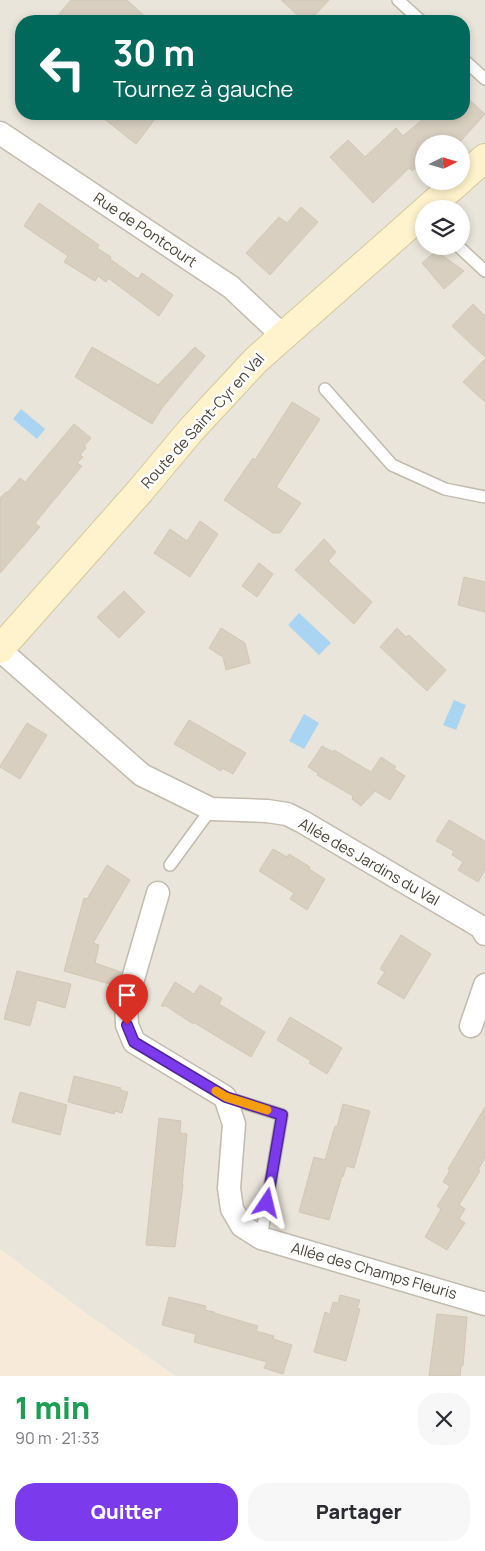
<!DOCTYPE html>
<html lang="fr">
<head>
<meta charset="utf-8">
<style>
	body { margin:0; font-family:Manrope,sans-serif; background:#f7f7f7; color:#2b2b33; height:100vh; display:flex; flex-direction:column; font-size:19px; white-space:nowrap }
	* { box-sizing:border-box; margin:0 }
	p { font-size:16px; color:#7c7c81 }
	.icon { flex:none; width:28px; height:28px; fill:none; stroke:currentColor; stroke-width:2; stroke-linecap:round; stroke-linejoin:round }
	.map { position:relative; height:1376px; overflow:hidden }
	.panel { display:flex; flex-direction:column; background:#fff; flex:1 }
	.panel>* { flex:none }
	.guide { position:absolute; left:15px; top:15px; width:455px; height:105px; border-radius:20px; box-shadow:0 2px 8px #0003; background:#00695c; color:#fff; overflow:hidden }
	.needle { width:32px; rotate:85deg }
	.controls { position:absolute; left:415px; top:135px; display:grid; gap:10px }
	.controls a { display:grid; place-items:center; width:55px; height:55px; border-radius:50%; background:#fff; box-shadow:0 2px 8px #0003; font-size:25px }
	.pin { position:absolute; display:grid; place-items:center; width:42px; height:42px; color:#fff; margin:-51px -21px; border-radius:50% 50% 50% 0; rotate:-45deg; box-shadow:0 0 5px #0007 }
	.pin .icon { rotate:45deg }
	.me { position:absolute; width:55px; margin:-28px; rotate:10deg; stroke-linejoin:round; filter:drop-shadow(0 0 4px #0008) }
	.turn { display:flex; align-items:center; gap:18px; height:105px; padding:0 15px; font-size:22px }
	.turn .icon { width:65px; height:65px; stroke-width:2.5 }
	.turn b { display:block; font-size:35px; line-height:42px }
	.round { display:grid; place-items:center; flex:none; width:52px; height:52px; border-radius:20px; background:#f7f7f7 }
	.overview { display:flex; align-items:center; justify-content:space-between; height:85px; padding:0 15px }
	h1 { font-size:30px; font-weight:800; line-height:38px; color:#1e9e55 }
	.primary-button { display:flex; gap:10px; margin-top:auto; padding:10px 15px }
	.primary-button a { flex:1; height:58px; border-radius:20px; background:#7c3aed; color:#fff; font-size:20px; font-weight:800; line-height:58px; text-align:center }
	.primary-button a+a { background:#f7f7f7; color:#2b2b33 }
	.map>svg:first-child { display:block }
	.residential { fill:#eae5da; fill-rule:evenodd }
	.commercial { fill:#f7ead8 }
	.water { fill:#a9d4f2 }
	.building { fill:#d8cfc1; stroke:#d3c7b4 }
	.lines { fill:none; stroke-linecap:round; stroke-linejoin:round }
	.lane-casing { stroke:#c2bbae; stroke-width:14 }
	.street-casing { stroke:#c2bbae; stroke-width:25 }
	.secondary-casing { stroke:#d6c79b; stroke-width:30 }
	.lane { stroke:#fff; stroke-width:11 }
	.street { stroke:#fff; stroke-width:22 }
	.secondary { stroke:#fff3cd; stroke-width:28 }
	.route-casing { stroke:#51269a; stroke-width:12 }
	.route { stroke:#7c3aed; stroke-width:9 }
	.slow { stroke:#f59e0b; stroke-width:9 }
	.labels { text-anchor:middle; stroke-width:5; stroke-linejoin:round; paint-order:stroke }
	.street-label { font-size:15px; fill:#4b4439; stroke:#fff }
</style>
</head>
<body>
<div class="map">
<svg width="485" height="1376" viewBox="0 0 485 1376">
	<rect width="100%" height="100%" fill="#f6f3ec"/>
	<!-- residential -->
	<path class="residential" d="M 0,0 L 485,0 L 485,1376 L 175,1376 L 87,1314 L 0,1249 ZM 21,21 L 464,21 L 464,114 L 21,114 ZM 424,144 L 461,144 L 461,181 L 424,181 ZM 424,209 L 461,209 L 461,246 L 424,246 Z"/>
	<!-- commercial -->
	<polygon class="commercial" points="0,1249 87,1314 175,1376 0,1376"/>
	<!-- water -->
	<g class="water">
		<polygon points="21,409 45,429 37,439 13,419"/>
		<polygon points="299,613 331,643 319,655 288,625"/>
		<polygon points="454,700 466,705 456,730 443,725"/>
		<polygon points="304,714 319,723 304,749 289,741"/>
	</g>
	<!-- building -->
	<g class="building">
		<polygon points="71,0 127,0 150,21 53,21"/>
		<polygon points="281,0 329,0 309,21 304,21"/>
		<polygon points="464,95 485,114 458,144 424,144 424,161 412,171 409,168 373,203 330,157 348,140 365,157 396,128 403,136 429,114 464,114"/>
		<polygon points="98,114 159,114 136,144"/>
		<polygon points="39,203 99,245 97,248 111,257 110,259 138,279 142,273 173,295 159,316 108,278 106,282 98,276 95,281 64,262 68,256 24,226"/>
		<polygon points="301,207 318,222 270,275 246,253 279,217 287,223"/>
		<polygon points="436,251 464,271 444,289 422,263"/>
		<polygon points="473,304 485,316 485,357 452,326"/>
		<polygon points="92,347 158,385 195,347 205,356 162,408 152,424 75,377"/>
		<polygon points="485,359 485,402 463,382"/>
		<polygon points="292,402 320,419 276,487 301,503 280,533 273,533 224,500 253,458 255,460"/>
		<polygon points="74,424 91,438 84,446 86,448 80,455 83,457 77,463 82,466 35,523 40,527 0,573 0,498 6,492 8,492 20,478 25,482"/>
		<polygon points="200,521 218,534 190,577 154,553 170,529 187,541"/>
		<polygon points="324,539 336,552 328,561 372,602 354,624 295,570"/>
		<polygon points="259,563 273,574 257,597 242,586"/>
		<polygon points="464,577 485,582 485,612 458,605"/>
		<polygon points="124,591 145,612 119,638 97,617"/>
		<polygon points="221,628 245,643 250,663 226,670 223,657 209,648"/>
		<polygon points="397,628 406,637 409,635 446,670 427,691 380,647"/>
		<polygon points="189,720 246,753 233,774 222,768 221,771 174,744"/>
		<polygon points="27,723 47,735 20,779 0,767 0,766"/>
		<polygon points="322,746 333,752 334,750 371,772 381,757 396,767 394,769 405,776 390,800 375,791 361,806 352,799 353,796 317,775 319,774 308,767"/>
		<polygon points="449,820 485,841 485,870 478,882 458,870 463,862 452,855 454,851 436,841"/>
		<polygon points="273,849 287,857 289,854 310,867 309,869 325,879 307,910 290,899 294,893 259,871"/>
		<polygon points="107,865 130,880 93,943 99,945 95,963 121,972 117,986 64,971 84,898 87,899"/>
		<polygon points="401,935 431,954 404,999 377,983 385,972 380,969"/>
		<polygon points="17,971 71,984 65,1008 37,1000 30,1026 4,1019"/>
		<polygon points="175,982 194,994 200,985 222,998 219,1004 265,1032 251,1057 193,1022 193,1024 166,1006 161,1006"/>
		<polygon points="290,1017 342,1048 327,1074 309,1063 311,1061 277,1040"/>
		<polygon points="74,1076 121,1088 120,1090 128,1092 122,1113 115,1111 114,1114 68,1102"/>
		<polygon points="20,1092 67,1105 60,1135 12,1122"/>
		<polygon points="343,1104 370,1111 354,1168 346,1166 343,1177 342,1176 329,1220 299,1212 314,1157 325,1160 335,1126 337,1127"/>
		<polygon points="485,1107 485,1158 478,1170 480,1171 459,1205 465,1209 459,1219 465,1223 447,1250 425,1237 441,1209 437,1206 450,1186 443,1182 450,1170 448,1169"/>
		<polygon points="159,1118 181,1121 180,1133 187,1134 182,1185 183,1185 175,1247 146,1245"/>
		<polygon points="340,1295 360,1300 357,1308 360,1309 346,1361 314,1352 325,1312 330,1314 333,1302 338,1303"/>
		<polygon points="169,1297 206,1306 205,1310 214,1312 214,1313 258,1326 256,1331 274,1336 273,1339 292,1345 283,1374 264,1368 267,1362 194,1342 196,1334 162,1325"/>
		<polygon points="437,1314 467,1317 463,1366 461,1366 460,1376 429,1376"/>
	</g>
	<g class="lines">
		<!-- lane casing -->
		<g class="lane-casing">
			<g id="lane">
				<polyline points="398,0 421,21"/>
				<polyline points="464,60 485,79"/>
				<polyline points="458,246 485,271"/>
				<polyline points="325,389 392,465 445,489 485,497"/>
				<polyline points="170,865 211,809"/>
				<polyline points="225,1097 282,1115 261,1238"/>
			</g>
		</g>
		<!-- street casing -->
		<g class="street-casing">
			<g id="street">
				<polyline points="0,133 231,287 283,336"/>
				<polyline points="0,650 142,775 211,809 267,811 287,814 303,822 481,927 485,934"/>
				<polyline points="158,893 126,1003 127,1025 134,1042 225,1097 234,1124 229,1188 232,1209 242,1226 261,1238 485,1304"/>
				<polyline points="471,1026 485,985"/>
			</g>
		</g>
		<!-- secondary casing -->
		<g class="secondary-casing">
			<g id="secondary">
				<polyline points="461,179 485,158"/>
				<polyline points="427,209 459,181"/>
				<polyline points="0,649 140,491 191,430 256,360 424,212"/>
			</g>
		</g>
		<!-- lane -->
		<use href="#lane" class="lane"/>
		<!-- street -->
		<use href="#street" class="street"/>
		<!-- secondary -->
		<use href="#secondary" class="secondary"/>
	</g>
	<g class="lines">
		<!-- route casing -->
		<g class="route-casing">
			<polyline id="route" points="127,1025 134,1042 226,1097 282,1115 267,1203"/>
		</g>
		<!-- route -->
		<use href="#route" class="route"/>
		<!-- slow -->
		<polyline class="slow" points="216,1091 226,1097 267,1110"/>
	</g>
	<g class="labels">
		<!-- street labels -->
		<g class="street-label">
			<text transform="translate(145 230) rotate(34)" y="5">Rue de Pontcourt</text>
			<text transform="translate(203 421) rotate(-48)" y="5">Route de Saint-Cyr en Val</text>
			<text transform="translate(369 862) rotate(30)" y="5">Allée des Jardins du Val</text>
			<text transform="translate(374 1271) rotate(16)" y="5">Allée des Champs Fleuris</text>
		</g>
	</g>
</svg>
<div class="controls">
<a><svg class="needle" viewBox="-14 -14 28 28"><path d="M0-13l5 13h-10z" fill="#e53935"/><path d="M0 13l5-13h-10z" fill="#7c7c81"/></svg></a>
<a><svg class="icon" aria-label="layers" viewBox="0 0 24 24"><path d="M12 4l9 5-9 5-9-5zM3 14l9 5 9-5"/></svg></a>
</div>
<div class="pin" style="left:127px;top:1025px;background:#d93025"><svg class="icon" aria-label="arrive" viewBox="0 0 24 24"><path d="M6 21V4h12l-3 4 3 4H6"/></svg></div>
<svg class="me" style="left:267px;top:1203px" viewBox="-20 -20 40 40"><path d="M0-17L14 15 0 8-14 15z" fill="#7c3aed" stroke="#fff" stroke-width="4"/></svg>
<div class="guide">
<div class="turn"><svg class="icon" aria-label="left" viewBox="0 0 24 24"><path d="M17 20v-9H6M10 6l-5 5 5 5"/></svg><div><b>30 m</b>Tournez à gauche</div></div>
</div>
</div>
<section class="panel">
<div class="overview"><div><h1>1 min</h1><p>90 m · 21:33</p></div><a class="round"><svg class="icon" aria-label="close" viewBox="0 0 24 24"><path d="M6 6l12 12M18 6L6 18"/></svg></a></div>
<div class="primary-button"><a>Quitter</a><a>Partager</a></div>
</section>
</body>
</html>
